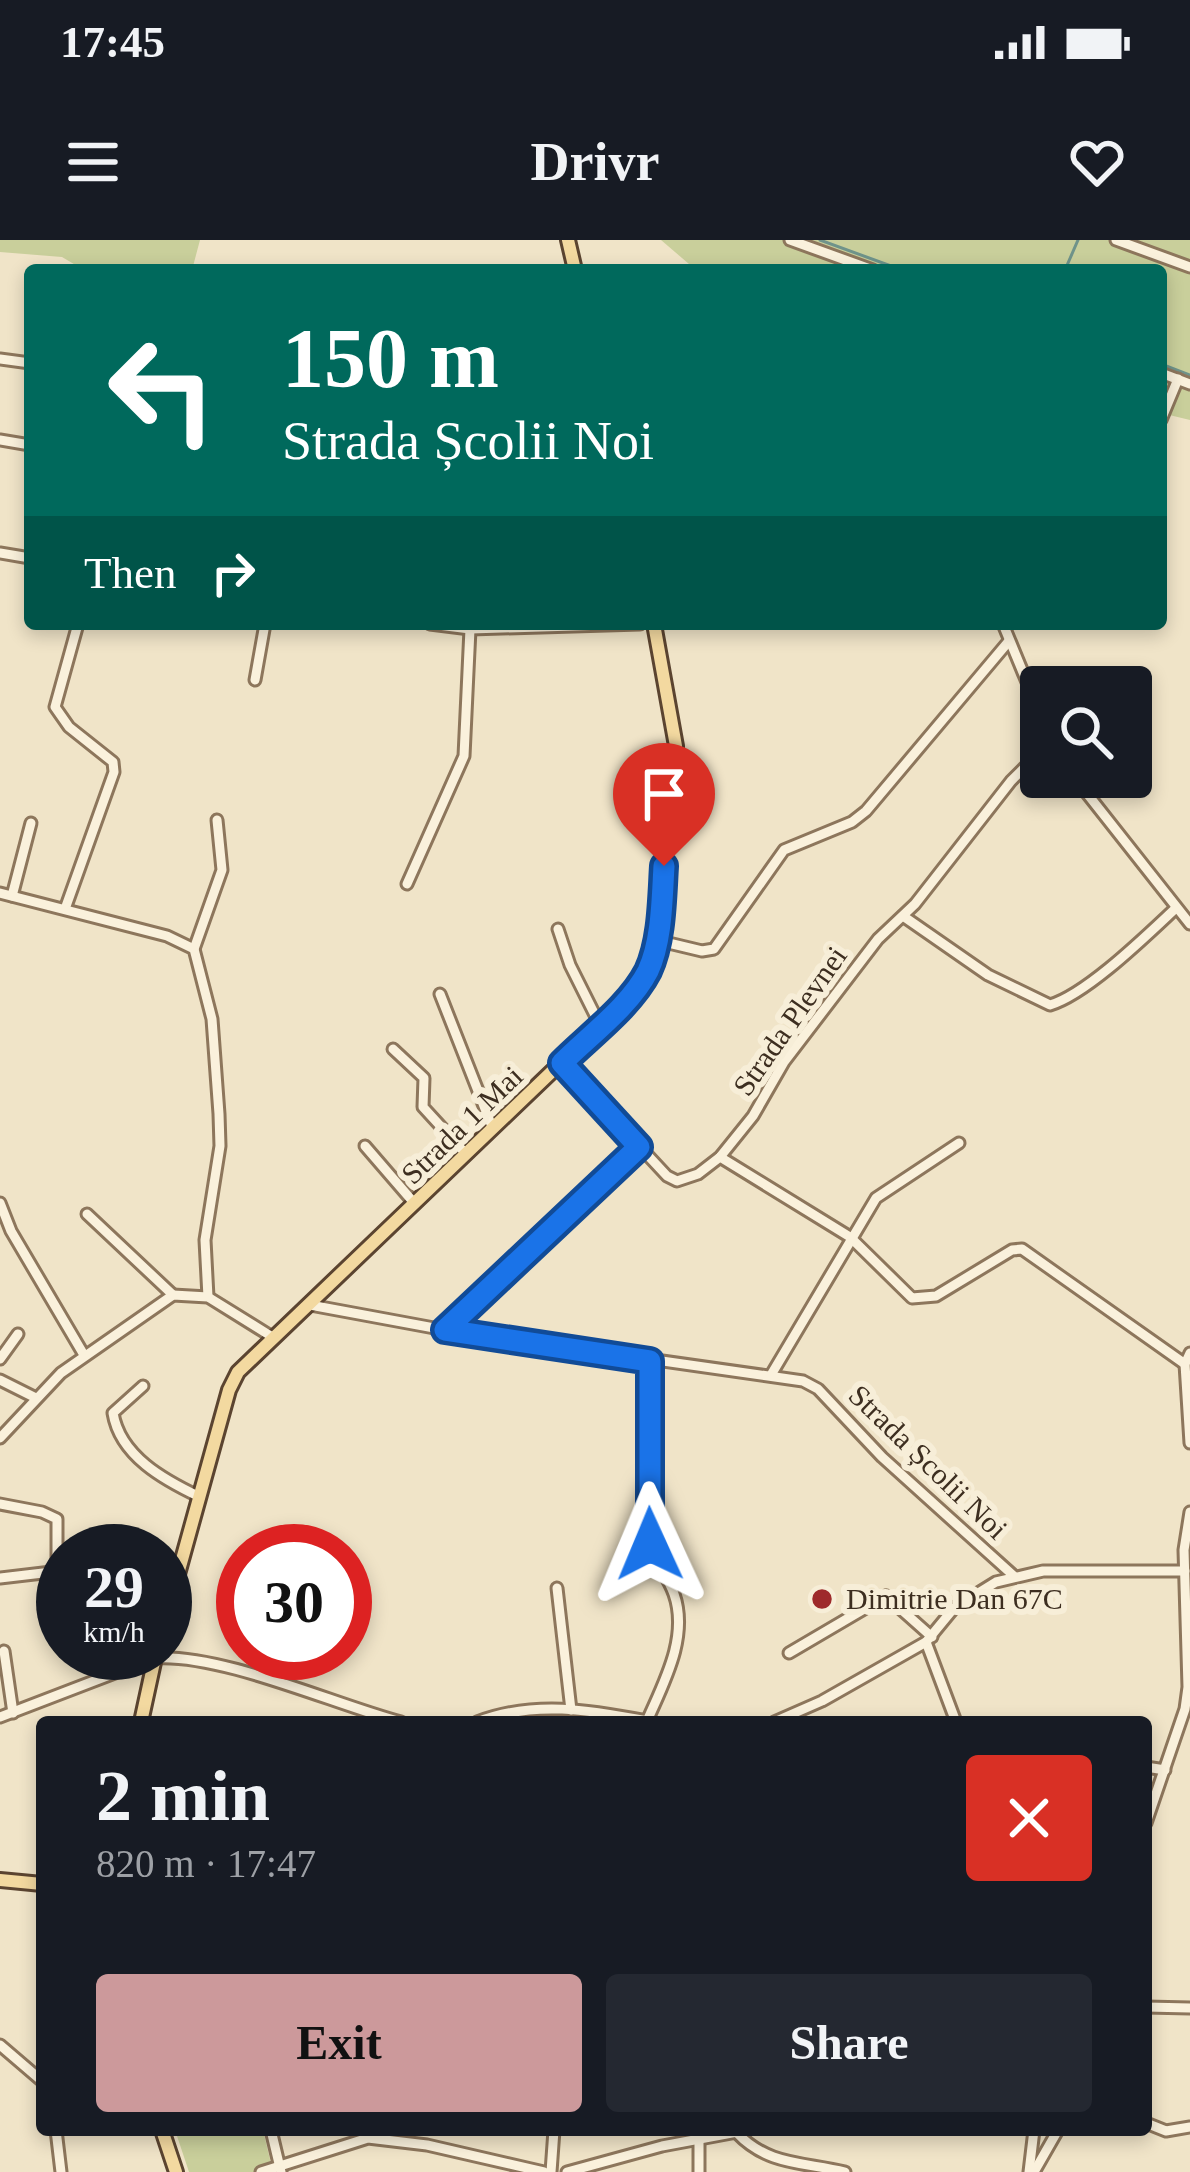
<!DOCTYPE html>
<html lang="en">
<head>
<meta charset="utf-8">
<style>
	body { margin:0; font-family:Georgia,serif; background:#242831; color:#f1f3f6; height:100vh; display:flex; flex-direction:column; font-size:45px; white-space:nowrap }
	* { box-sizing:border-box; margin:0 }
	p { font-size:39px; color:#9ea1a6 }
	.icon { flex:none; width:66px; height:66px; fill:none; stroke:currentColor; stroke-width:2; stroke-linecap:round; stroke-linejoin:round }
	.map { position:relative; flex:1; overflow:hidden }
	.side { position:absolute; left:36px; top:1476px; width:1116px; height:420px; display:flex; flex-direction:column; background:#171b24; border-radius:12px; box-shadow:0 6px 18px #0003 }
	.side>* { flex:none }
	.guide { position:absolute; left:24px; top:24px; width:1143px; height:366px; border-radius:12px; box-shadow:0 6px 18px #0003; background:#00695c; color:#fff; overflow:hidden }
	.controls { position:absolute; left:1020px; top:426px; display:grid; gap:24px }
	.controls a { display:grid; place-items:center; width:132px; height:132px; border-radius:12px; background:#171b24; box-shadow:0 6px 18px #0003; font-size:60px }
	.speed { position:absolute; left:36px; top:1284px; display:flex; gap:24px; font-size:60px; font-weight:700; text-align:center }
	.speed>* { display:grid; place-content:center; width:156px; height:156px; border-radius:50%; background:#171b24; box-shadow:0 6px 18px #0003; line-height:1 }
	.speed small { font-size:30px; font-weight:400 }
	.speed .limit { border:18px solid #d22; background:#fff; color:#111 }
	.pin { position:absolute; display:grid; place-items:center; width:102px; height:102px; color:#fff; margin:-123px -51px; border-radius:50% 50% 50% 0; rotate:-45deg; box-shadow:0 0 12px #0007 }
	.pin .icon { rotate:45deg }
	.me { position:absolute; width:132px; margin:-66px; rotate:359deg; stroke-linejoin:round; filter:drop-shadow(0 0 9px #0008) }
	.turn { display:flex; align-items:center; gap:42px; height:252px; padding:0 60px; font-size:54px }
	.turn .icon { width:156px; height:156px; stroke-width:2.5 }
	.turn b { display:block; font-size:84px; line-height:102px }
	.then { display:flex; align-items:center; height:114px; padding:0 60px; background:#0003; gap:24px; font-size:45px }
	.round { display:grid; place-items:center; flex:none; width:126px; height:126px; border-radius:12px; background:#242831 }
	.headline { display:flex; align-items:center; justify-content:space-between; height:204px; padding:0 60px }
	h1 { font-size:72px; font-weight:700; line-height:90px }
	.primary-button { display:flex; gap:24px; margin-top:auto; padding:24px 60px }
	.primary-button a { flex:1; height:138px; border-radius:12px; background:#cc999b; color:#111; font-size:48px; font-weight:700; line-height:138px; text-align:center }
	.primary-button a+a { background:#242831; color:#f1f3f6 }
	.status { display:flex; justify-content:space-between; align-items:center; height:84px; padding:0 60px; background:#171b24; direction:ltr }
	.status svg { height:33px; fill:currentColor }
	header { display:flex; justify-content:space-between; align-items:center; height:156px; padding:0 60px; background:#171b24; font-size:54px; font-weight:700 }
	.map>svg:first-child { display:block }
	.green { fill:#c9cf9b }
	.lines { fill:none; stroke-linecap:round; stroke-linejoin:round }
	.stream { stroke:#6f938a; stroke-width:3 }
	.minor-casing { stroke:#8d765c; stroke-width:15 }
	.major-casing { stroke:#5b4430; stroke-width:18 }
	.minor { stroke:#faf1dc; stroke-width:9 }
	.major { stroke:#f3d9a0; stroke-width:12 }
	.route-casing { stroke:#114b97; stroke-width:30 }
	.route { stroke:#1a73e8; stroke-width:21 }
	.poi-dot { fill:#9e2a2b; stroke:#f7eed8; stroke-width:4.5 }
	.labels { text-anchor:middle; stroke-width:12; stroke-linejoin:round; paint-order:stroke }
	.street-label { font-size:30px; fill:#3d2e20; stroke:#f7eed8 }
	.poi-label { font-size:30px; fill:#3d2e20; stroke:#f7eed8; text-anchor:start }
</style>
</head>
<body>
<div class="status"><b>17:45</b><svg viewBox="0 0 49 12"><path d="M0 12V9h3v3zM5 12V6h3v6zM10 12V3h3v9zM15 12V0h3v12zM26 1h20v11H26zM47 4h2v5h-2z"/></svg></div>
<header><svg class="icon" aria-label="menu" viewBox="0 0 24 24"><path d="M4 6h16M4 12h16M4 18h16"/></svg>Drivr<svg class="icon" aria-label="heart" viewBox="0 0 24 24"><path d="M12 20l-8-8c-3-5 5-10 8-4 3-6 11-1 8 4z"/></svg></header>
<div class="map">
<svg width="1190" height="1932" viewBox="0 0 1190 1932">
	<rect width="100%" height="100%" fill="#f0e4c8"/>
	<!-- green -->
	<g class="green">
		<polygon points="0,0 200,0 192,30 84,30 62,17 0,12"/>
		<polygon points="661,0 1190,0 1190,180 1161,173 1161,30 696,30"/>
		<polygon points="175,1890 263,1890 273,1932 189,1932"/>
	</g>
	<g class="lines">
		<!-- stream -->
		<g class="stream">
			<polyline points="820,0 902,30"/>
			<polyline points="1065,30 1078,0"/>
			<polyline points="1161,124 1190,135"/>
		</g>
		<!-- minor casing -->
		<g class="minor-casing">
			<g id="minor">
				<polyline points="790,0 873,30"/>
				<polyline points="1116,0 1190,27"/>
				<polyline points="0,119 30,123"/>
				<polyline points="1161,133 1190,144"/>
				<polyline points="1161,180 1178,139"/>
				<polyline points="0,200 30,205"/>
				<polyline points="0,313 30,318"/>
				<polyline points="430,384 470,389 640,384"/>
				<polyline points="1003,384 1041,476"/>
				<polyline points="255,440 265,384"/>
				<polyline points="1074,537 1190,684"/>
				<polyline points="407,644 464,516 470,389"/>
				<polyline points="0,653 167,696 194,709 212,779 219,874 220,906 205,1000 208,1057"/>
				<polyline points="12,656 31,583"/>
				<polyline points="65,669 114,532 113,522 69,487 55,467 78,384"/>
				<path d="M 903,676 L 988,735 L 1050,765 C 1087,754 1147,695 1176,668"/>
				<polyline points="558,689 570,725 600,785"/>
				<polyline points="656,700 702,711 714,709 784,610 852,582 866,571 1009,401"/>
				<polyline points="194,709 222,630 217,580"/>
				<polyline points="440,754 493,889"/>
				<polyline points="393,809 424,838 423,867 466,914"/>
				<polyline points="562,823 667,936 677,941 698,934 720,917 753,876 784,822 878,699 915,664 1011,541 1041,511"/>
				<polyline points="365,906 415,964"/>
				<polyline points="720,917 850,997 912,1058 936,1056 1012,1010 1022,1009 1185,1124"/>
				<polyline points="0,963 11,991 84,1115"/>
				<polyline points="87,974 173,1055"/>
				<polyline points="310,1065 445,1090 803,1141 818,1149 882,1217 1015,1337"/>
				<polyline points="445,1090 639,907"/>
				<polyline points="1190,1113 1185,1124 1190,1203"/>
				<polyline points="0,1119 18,1094"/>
				<polyline points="771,1135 876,958 959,903"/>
				<polyline points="0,1140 36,1158"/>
				<path d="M 143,1146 L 113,1173 C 120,1216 164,1240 200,1257"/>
				<polyline points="0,1198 61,1133 173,1055 208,1057 274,1098"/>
				<polyline points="0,1264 42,1272 57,1279 57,1331"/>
				<polyline points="0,1338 60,1331"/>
				<polyline points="557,1348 571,1470"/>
				<polyline points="926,1402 956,1482"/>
				<polyline points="4,1411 13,1473"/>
				<polyline points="789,1413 886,1356 932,1397"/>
				<path d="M 0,1477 L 154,1418 C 221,1413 333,1464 401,1482"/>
				<path d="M 647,1481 C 664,1442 689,1397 674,1354 C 668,1336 654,1322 650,1304 L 650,1121"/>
				<path d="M 477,1482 C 534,1460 590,1470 648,1481"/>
				<polyline points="774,1482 822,1461 926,1402 954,1368 996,1342 1043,1331 1185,1331"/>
				<polyline points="1146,1527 1165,1530"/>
				<polyline points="1146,1583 1185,1469 1188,1447 1184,1310 1190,1272"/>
				<polyline points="1146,1767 1190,1768"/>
				<polyline points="0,1805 42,1841"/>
				<polyline points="1146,1883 1166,1891 1190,1887"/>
				<polyline points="56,1890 61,1932"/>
				<polyline points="271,1890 281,1932"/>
				<path d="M 737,1893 C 768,1926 805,1922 845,1932"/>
				<polyline points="261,1932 368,1898 427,1905 544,1932"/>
				<polyline points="551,1932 554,1890"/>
				<polyline points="567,1932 662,1906 748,1890"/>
				<polyline points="699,1932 699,1899"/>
				<polyline points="1029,1932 1034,1890"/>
				<polyline points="1034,1932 1058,1890"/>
			</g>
		</g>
		<!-- major casing -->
		<g class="major-casing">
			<g id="major">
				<polyline points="568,0 575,30"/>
				<polyline points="165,1381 229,1150 238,1132 588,797 633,753 647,732 656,700 676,506 654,384"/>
				<polyline points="141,1482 156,1413"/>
				<polyline points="0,1640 42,1644"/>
				<polyline points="162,1890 176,1932"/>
			</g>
		</g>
		<!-- minor -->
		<use href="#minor" class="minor"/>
		<!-- major -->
		<use href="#major" class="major"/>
	</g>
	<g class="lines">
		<!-- route casing -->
		<g class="route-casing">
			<path id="route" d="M 650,1304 L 650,1121 L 445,1090 L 639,907 L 562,823 C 590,795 630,766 648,731 C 662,701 662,659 664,626"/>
		</g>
		<!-- route -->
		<use href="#route" class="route"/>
	</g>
	<!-- markers -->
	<circle class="poi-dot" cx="822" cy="1359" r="12"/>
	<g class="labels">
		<!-- street labels -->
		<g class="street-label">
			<text transform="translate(790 781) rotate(-55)" y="10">Strada Plevnei</text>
			<text transform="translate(462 885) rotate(-44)" y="10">Strada 1 Mai</text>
			<text transform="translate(928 1222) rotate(44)" y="10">Strada Școlii Noi</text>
		</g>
		<!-- poi labels -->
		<g class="poi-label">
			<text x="846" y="1369">Dimitrie Dan 67C</text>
		</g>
	</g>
</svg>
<div class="controls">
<a><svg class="icon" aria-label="search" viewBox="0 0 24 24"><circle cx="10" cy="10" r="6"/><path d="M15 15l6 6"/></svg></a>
</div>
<div class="speed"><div>29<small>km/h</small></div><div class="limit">30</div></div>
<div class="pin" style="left:664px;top:626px;background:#d93025"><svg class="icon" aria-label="arrive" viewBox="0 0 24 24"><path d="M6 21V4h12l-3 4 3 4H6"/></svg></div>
<svg class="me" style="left:650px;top:1304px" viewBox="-20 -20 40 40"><path d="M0-17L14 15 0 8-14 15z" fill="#1a73e8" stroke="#fff" stroke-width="4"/></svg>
<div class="guide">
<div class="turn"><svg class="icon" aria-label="left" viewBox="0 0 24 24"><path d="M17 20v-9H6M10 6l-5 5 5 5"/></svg><div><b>150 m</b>Strada Școlii Noi</div></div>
<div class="then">Then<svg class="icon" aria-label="right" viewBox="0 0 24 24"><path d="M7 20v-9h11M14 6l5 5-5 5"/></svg></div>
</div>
<section class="side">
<div class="headline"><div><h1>2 min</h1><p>820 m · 17:47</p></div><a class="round" style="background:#d93025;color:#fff"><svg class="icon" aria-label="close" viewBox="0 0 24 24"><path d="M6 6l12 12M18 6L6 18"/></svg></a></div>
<div class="primary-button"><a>Exit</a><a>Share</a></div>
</section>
</div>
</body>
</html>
